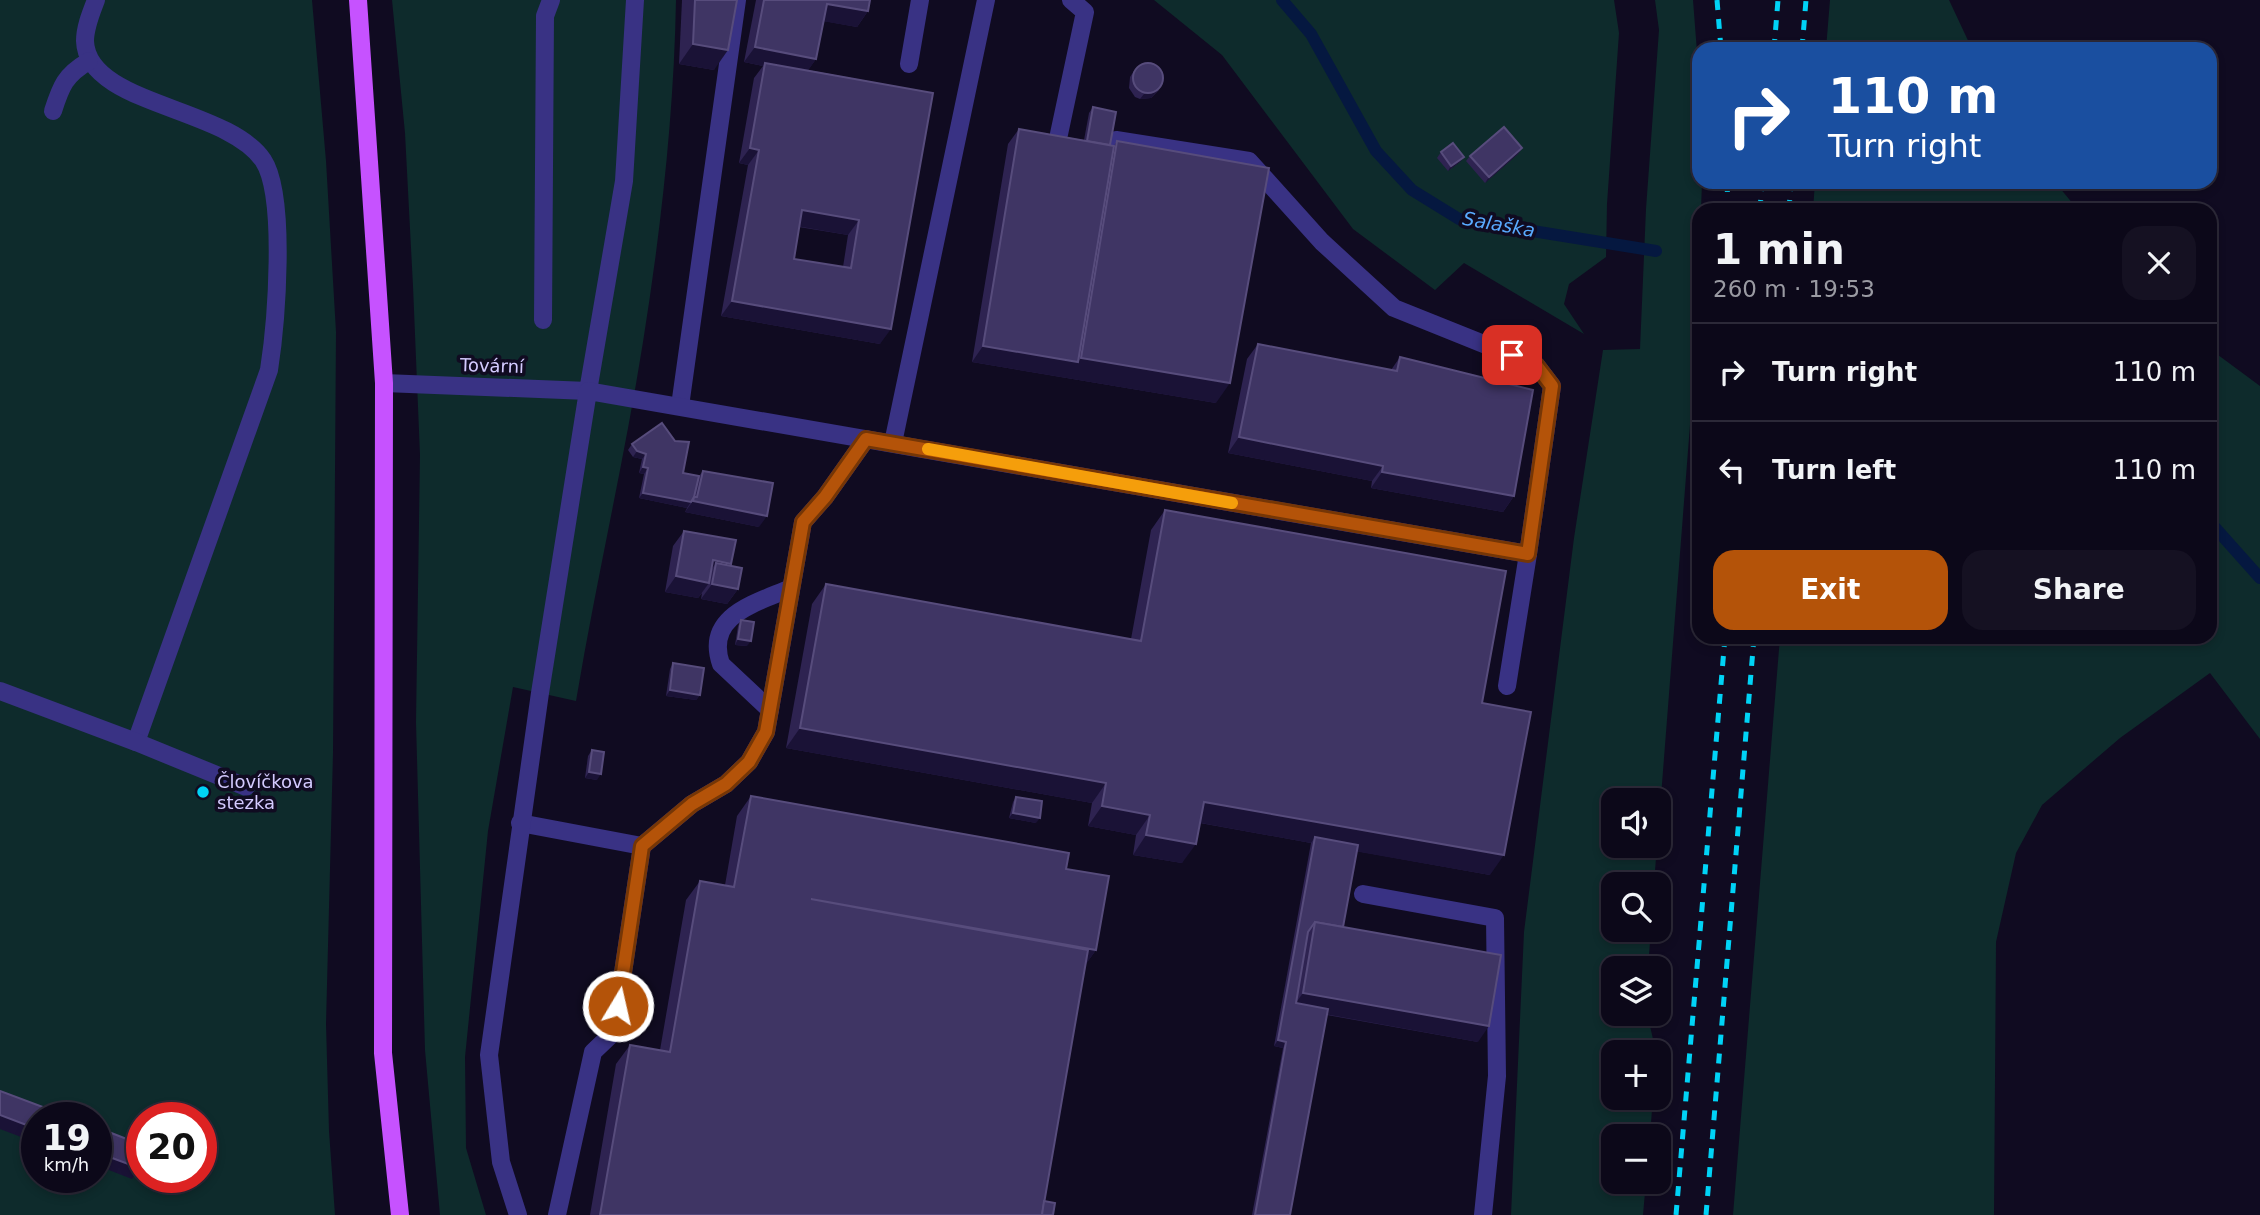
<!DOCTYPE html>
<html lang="en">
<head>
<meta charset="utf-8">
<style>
	body { margin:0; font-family:"DejaVu Sans",sans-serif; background:#151122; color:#f1f3f6; height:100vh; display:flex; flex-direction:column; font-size:26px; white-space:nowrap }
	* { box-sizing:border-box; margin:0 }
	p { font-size:23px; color:#9a9aa2 }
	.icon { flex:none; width:38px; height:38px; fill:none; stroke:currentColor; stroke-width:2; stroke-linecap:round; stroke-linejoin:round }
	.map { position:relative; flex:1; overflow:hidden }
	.drawer { position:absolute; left:1692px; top:203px; width:525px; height:441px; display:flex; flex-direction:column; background:#0c0819; border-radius:21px; box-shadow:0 4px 10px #0003,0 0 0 2px #2c2938 }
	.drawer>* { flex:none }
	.hud { position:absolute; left:1692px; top:42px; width:525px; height:147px; border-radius:21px; box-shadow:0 4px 10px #0003,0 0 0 2px #2c2938; background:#1a4fa0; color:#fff; overflow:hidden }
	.tools { position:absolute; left:1601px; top:788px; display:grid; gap:14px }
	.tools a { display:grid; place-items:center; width:70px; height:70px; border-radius:14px; background:#0c0819; box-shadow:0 4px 10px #0003,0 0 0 2px #2c2938; font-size:35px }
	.speed { position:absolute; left:21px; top:1102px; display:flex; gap:14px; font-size:35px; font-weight:700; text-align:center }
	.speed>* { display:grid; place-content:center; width:91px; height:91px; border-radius:50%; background:#0c0819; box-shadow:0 4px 10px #0003,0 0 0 2px #2c2938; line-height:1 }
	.speed small { font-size:18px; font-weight:400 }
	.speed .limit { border:10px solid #d22; background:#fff; color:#111 }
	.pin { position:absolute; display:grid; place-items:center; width:60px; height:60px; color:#fff; margin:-30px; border-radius:14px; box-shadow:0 4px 10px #0006 }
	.me { position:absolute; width:77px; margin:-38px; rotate:9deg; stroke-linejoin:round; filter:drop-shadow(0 0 5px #0008) }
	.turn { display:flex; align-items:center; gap:24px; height:147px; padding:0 21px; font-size:32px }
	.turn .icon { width:91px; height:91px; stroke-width:2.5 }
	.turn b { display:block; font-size:49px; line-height:60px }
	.round { display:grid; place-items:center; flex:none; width:74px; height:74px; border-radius:21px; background:#151122 }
	.headline { display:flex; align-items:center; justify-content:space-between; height:119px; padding:0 21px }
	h1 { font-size:42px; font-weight:700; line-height:52px }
	.cta { display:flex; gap:14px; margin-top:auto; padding:14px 21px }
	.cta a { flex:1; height:80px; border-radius:21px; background:#b45309; color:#fff; font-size:28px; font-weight:700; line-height:80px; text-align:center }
	.cta a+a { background:#151122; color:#f1f3f6 }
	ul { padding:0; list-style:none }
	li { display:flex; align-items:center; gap:21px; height:98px; padding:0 21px; border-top:2px solid #2c2938 }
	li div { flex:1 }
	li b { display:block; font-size:26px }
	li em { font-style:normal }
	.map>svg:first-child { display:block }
	.green { fill:#0e2b2c; fill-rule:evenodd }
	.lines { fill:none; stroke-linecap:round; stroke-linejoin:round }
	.stream { stroke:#051840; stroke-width:12 }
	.minor { stroke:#393284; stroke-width:18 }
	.major { stroke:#c652ff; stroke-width:18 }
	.rail { stroke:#00d3f6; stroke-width:5; stroke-dasharray:10 9; stroke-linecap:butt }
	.wall { fill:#2e2351; fill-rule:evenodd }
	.shaded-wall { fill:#1a1236 }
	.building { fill:#3f3564; stroke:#574c7c; stroke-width:2; fill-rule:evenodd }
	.route-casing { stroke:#753606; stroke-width:18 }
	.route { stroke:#b45309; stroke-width:12 }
	.slow { stroke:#f59e0b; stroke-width:12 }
	.poi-dot { fill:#00d3f6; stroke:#100b21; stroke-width:2.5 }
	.labels { text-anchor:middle; stroke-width:7; stroke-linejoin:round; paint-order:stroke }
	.street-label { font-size:18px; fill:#d4cbff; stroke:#100b21 }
	.poi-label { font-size:18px; fill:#d4cbff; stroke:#100b21; text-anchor:start }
	.water-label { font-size:19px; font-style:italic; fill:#59abff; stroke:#100b21 }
</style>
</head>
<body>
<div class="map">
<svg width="2260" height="1215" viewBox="0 0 2260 1215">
	<rect width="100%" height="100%" fill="#100b21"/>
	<!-- green -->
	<g class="green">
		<path d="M 0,0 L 312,0 L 326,161 L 336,332 L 333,753 L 326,1024 L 329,1131 L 335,1215 L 0,1215 ZM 37,1118 L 96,1118 L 96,1178 L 37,1178 ZM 142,1118 L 201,1118 L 201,1178 L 142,1178 Z"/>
		<path d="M 392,0 L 676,0 C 674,114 661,229 643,342 C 624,462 596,581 576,701 L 513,687 L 488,831 L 465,1057 L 466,1148 L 486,1215 L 440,1215 L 425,1050 L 416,722 L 420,455 L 413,286 L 405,133 Z"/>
		<polygon points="1154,0 1614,0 1619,33 1607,204 1606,257 1569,284 1564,304 1584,334 1464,263 1435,290 1353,229 1222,55"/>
		<polygon points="1655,0 1693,0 1699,78 1699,182 1702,182 1701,210 1699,210 1699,310 1659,822 1659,800 1614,800 1614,845 1657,845 1654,884 1614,884 1614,929 1651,929 1648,968 1614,968 1614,1013 1647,1013 1656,1052 1614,1052 1614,1097 1653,1097 1650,1136 1614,1136 1614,1181 1646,1181 1643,1215 1511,1215 1524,932 1574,538 1603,350 1640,349 1646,209 1659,30"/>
		<polygon points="1830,0 1949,0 1972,49 1826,49"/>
		<polygon points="1815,182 2055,182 2078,210 1813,210"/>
		<polygon points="2210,349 2260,386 2260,739 2210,673 2120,738 2042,805 2016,853 1996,942 1994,1215 1733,1215 1780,637 2210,637"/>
	</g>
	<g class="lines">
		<!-- stream -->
		<g class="stream">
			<polyline points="1282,0 1311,34 1376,151 1412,190 1459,219 1656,251"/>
			<polyline points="2210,522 2260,578"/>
		</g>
		<!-- minor -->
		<g class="minor">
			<path d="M 96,0 C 91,13 85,27 85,41 C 87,105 227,107 263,160 C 287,196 276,325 269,370 L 136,742"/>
			<polyline points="909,64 920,0"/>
			<path d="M 53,111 C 61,86 65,75 89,61"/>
			<polyline points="1059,134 1085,12 1071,0"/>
			<polyline points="543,320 545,16 551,0"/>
			<polyline points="384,383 588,391 624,181 635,0"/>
			<polyline points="680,406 737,0"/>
			<polyline points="893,443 986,0"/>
			<polyline points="1507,686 1528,554"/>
			<polyline points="0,691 136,742 246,787"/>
			<path d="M 770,710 L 721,664 C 704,615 757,603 791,588"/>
			<polyline points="520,823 642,846 614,1032 593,1052 557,1215"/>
			<polyline points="642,846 692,804 726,784 749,762 766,732 803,522 825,497 866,439"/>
			<polyline points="1363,894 1495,918 1497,1076 1483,1215"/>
			<polyline points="518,1215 501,1162 489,1055 540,693 588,391 1528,554 1552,386 1536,365 1394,308 1322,242 1249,161 1116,140"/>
		</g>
		<!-- major -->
		<polyline class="major" points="358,0 384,383 383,1053 400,1215"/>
		<!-- rail -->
		<g class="rail">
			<polyline points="1717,0 1721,49"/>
			<polyline points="1774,49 1778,0"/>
			<polyline points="1802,49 1806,0"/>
			<polyline points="1727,182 1728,210"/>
			<polyline points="1760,210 1762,182"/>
			<polyline points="1789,210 1791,182"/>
			<polyline points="1676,1215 1725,637"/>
			<polyline points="1706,1215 1754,637"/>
		</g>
	</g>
	<!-- wall -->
	<g class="wall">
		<polygon points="682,0 737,0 714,70 679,64"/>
		<path d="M 756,0 L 870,0 L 868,11 L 857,27 L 824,21 L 816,59 L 808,70 L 933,93 L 880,344 L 721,316 L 748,165 L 739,163 L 754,78 L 763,66 L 744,62 ZM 799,227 L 848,235 L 843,267 L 794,259 Z"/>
		<polygon points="1134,71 1159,90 1151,98 1140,99 1135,97 1129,88 1130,77"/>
		<polygon points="1093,107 1110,145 1114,146 1117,141 1216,403 972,362 1008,144 1019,129 1084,140 1089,113"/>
		<polygon points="1522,148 1518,154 1485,183 1466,161 1470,156"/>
		<polygon points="1441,152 1460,162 1448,171 1437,158"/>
		<polygon points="1258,344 1391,370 1400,357 1514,496 1503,512 1371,488 1372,481 1228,453 1247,359"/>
		<polygon points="632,444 683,473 699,476 703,471 759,527 685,512 687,508 639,498 644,474 639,473 642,459 633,457 628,450"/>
		<polygon points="1165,510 1482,703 1490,875 1356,851 1343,927 1478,1042 1327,1015 1290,1215 1252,1215 1283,1048 1274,1046 1311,843 1200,823 1182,863 1133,855 1136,835 1088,826 1092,803 786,748 812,604 826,584 1131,639 1151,530"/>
		<polygon points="684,531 730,566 738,589 727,604 701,599 702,593 698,598 665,592 673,546"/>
		<polygon points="741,620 747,646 735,645 738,626"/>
		<polygon points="673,663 700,695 696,700 666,696 670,669"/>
		<polygon points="592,750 597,780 585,778 588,756"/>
		<polygon points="751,796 1066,869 1096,950 1085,965 1044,1201 1053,1215 590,1215 616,1064 630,1045 660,1050 686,900 700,881 725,885 737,816"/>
		<polygon points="1016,797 1036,823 1009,818 1013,802"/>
	</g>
	<!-- shaded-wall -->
	<g class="shaded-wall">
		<polygon points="827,4 868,11 857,27 816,20"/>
		<polygon points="693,44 728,50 714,70 679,64"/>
		<polygon points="755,47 816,59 805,75 765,63 763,66 744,62"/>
		<polygon points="1162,85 1151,98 1140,99 1144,94"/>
		<polygon points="750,148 759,150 748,165 739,163"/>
		<polygon points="1522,148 1518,154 1485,183 1489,177"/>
		<polygon points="1464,157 1460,162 1448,171 1451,166"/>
		<polygon points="802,210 859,220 848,235 791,225"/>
		<polygon points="732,301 891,329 880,344 721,316"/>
		<polygon points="983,346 1078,362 1081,358 1230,383 1216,403 972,362"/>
		<polygon points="1239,437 1383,466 1372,481 1228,453"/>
		<polygon points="637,451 646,454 642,459 633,457"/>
		<polygon points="643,467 648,468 644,474 639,473"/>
		<polygon points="1382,472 1514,496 1503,512 1371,488"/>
		<polygon points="643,493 691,502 687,508 639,498"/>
		<polygon points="693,501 767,516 759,527 685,512"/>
		<polygon points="713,560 731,564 720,580 716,563 706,577"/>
		<polygon points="676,576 709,583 698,598 665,592"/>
		<polygon points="712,584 738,589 727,604 701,599"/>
		<polygon points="738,639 751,641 747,646 735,645"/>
		<polygon points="670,690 700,695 696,700 666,696"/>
		<polygon points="800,728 1106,783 1092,803 786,748"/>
		<polygon points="589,772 601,774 597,780 585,778"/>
		<polygon points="1204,802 1504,855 1490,875 1314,844 1315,837 1311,843 1190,821"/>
		<polygon points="1102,806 1150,815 1136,835 1088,826"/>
		<polygon points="1013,813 1040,818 1036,823 1009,818"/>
		<polygon points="1146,835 1196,844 1182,863 1133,855"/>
		<polygon points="811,899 1096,950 1082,970"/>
		<polygon points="1303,993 1489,1026 1478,1042 1292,1008"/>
		<polygon points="1278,1040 1286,1042 1283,1048 1274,1046"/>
		<polygon points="0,1115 37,1129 37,1143 0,1129"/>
		<polygon points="96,1152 139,1168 132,1179 96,1165"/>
	</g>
	<!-- building -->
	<g class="building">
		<polygon points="695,0 737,0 728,50 693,44"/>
		<polygon points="764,0 870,0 868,11 827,4 816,59 755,47"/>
		<circle cx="1148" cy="78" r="15"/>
		<path d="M 765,63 L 933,93 L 891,329 L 732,301 L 759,150 L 750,148 ZM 802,210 L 859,220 L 851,268 L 794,259 Z"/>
		<polygon points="1093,107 1116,112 1110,145 1087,141"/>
		<polygon points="1504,127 1522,148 1489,177 1470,156"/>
		<polygon points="1019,129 1114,146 1078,362 983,346"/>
		<polygon points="1117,141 1269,168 1230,383 1081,358"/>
		<polygon points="1453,143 1464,157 1451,166 1441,152"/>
		<polygon points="1258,344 1397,371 1400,357 1533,390 1514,496 1382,472 1383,466 1239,437"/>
		<polygon points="662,423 675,441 689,442 683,473 699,476 694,497 691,502 643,493 648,468 643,467 646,454 637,451 632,444"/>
		<polygon points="703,471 773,483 767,516 693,501 694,497 697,497"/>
		<polygon points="1165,510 1506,571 1482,703 1531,712 1504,855 1204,802 1196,844 1146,835 1150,815 1102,806 1106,783 800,728 826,584 1141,641"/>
		<polygon points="684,531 736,540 731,564 713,560 709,583 676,576"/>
		<polygon points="716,563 742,568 738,589 712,584"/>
		<polygon points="741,620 754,622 751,641 738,639"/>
		<polygon points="673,663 704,668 700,695 670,690"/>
		<polygon points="592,750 604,752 601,774 589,772"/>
		<polygon points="751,796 1069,853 1066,869 1109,876 1096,950 811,899 1088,950 1042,1215 600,1215 630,1045 670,1052 700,881 734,887"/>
		<polygon points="1016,797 1042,801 1040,818 1013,813"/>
		<polygon points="1315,837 1358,845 1343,927 1315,922 1308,932 1296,1003 1328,1009 1290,1215 1255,1215 1286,1042 1278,1040"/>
		<polygon points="1315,922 1501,955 1489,1026 1303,993"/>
		<polygon points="0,1091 72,1118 37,1118 37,1129 0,1115"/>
		<polygon points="96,1127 142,1145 142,1162 139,1168 96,1152"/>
		<polygon points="1044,1201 1055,1203 1053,1215 1042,1215"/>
	</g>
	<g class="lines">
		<!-- route casing -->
		<g class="route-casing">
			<polyline id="route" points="618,1006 642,846 692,804 726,784 749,762 766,732 803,522 825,497 866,439 1528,554 1552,386 1536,365 1512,355"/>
		</g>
		<!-- route -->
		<use href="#route" class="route"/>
		<!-- slow -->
		<polyline class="slow" points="928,449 1232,503"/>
	</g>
	<!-- markers -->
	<circle class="poi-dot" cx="203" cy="792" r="7"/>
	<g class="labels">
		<!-- street labels -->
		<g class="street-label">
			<text transform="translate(492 366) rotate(2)" y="6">Tovární</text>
		</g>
		<!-- poi labels -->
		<g class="poi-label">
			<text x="217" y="788">Človíčkova<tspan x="217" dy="21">stezka</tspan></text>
		</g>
		<!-- water labels -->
		<g class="water-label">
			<text transform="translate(1499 224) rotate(10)" y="7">Salaška</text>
		</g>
	</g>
</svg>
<div class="tools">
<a><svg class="icon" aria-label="sound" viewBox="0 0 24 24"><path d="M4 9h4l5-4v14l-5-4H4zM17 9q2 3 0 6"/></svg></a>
<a><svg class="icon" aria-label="search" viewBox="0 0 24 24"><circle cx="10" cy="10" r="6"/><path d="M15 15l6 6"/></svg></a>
<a><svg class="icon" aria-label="layers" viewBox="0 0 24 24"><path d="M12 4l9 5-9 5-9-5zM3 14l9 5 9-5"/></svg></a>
<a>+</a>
<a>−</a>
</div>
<div class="speed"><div>19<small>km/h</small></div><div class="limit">20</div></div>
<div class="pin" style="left:1512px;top:355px;background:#d93025"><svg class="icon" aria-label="arrive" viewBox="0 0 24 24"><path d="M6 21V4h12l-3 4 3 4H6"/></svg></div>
<svg class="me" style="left:618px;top:1006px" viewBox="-20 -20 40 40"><circle r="17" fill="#b45309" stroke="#fff" stroke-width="3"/><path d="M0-11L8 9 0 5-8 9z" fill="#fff"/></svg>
<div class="hud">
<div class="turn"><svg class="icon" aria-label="right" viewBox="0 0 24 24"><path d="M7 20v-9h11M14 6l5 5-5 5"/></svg><div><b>110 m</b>Turn right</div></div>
</div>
<section class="drawer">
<div class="headline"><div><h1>1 min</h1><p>260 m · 19:53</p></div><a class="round"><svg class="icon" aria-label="close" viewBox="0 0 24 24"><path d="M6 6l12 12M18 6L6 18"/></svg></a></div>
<ul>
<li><svg class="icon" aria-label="right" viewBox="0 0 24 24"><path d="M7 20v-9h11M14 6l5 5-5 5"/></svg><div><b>Turn right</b></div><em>110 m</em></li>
<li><svg class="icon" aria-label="left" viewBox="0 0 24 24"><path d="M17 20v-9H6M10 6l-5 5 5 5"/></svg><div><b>Turn left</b></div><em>110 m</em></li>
</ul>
<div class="cta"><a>Exit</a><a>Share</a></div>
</section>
</div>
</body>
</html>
